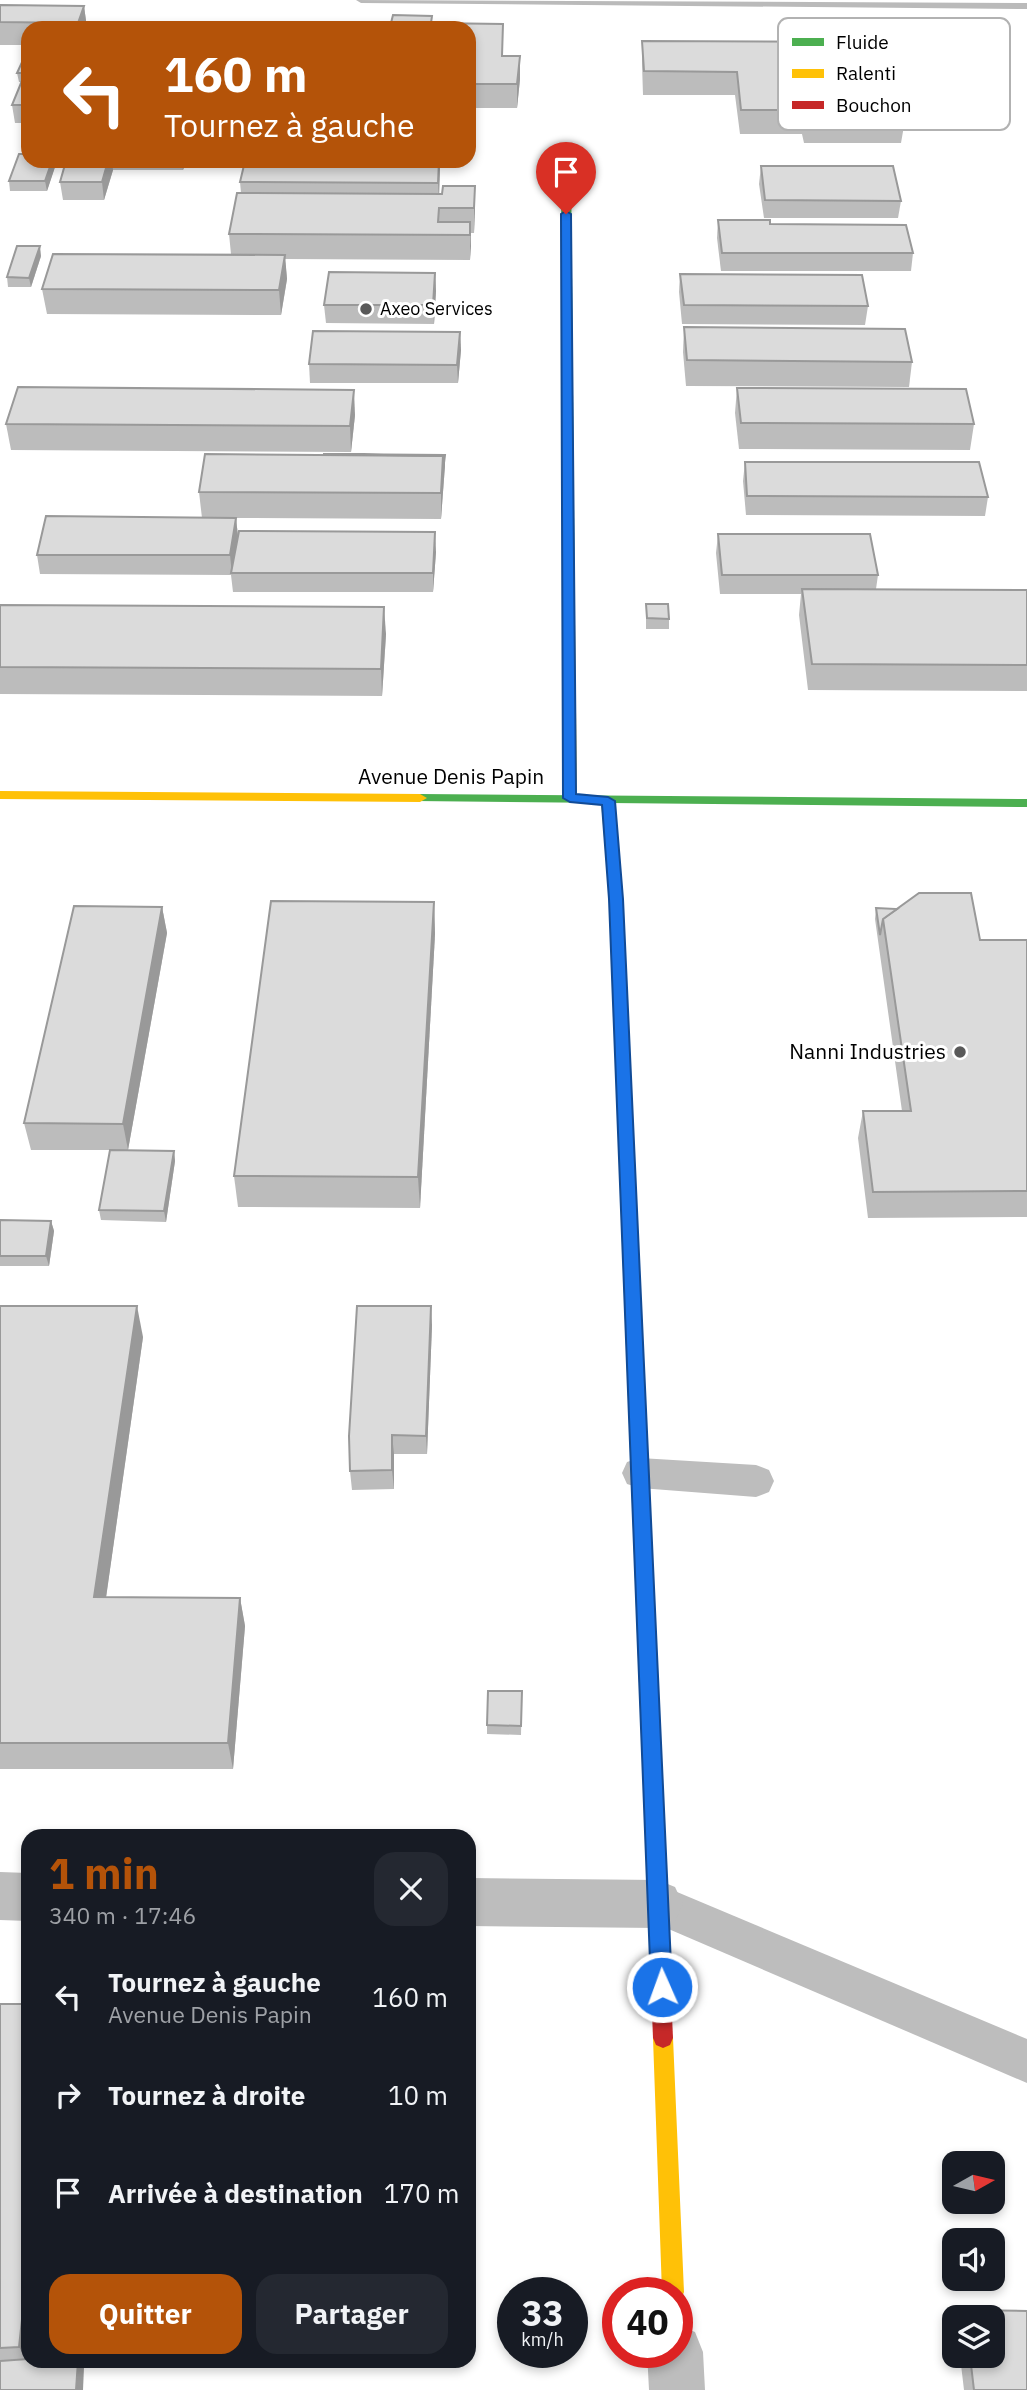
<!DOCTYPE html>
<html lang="fr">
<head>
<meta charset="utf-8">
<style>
	body { margin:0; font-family:"IBM Plex Sans",sans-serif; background:#242831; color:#f1f3f6; height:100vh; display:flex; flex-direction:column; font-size:26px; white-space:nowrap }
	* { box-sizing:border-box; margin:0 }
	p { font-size:23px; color:#9ea1a6 }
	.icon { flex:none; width:38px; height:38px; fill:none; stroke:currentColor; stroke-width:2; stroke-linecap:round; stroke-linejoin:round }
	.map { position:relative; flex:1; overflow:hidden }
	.side { position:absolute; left:21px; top:1829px; width:455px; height:539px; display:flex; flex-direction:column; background:#171b24; border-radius:21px; box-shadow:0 4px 10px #0003 }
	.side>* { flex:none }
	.hud { position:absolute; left:21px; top:21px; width:455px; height:147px; border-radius:21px; box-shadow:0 4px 10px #0003; background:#b45309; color:#fff; overflow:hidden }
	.needle { width:46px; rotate:82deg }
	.fabs { position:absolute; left:942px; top:2151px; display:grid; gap:14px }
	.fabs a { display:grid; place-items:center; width:63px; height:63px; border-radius:14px; background:#171b24; box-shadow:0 4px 10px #0003; font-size:35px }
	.speed { position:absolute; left:497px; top:2277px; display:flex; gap:14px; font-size:35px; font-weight:700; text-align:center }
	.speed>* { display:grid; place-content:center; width:91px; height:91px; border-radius:50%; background:#171b24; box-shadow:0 4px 10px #0003; line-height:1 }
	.speed small { font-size:18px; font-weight:400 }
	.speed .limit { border:10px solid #d22; background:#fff; color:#111 }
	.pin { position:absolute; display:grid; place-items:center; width:60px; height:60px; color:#fff; margin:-72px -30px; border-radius:50% 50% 50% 0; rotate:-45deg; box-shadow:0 0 7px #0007 }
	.pin .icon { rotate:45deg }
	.me { position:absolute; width:77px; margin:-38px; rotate:358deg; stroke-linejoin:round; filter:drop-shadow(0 0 5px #0008) }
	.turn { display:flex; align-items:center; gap:24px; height:147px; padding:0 28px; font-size:32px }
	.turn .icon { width:91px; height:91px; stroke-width:2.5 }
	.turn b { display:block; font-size:49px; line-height:60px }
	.round { display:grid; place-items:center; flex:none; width:74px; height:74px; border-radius:21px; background:#242831 }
	.summary { display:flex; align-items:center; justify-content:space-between; height:119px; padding:0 28px }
	h1 { font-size:42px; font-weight:800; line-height:52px; color:#b45309 }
	.action { display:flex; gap:14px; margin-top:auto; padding:14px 28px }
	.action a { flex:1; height:80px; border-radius:21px; background:#b45309; color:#fff; font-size:28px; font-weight:800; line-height:80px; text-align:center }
	.action a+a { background:#242831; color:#f1f3f6 }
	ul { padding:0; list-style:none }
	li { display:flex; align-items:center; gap:21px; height:98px; padding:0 28px }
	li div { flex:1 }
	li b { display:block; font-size:26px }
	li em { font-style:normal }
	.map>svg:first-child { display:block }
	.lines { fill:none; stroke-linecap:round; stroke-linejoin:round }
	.stream { fill:#bababa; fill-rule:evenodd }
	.lane { fill:#bdbdbd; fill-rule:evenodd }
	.street { fill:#bdbdbd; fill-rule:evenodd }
	.fast { fill:#4caf50; fill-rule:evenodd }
	.slow { fill:#ffc107; fill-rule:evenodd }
	.jam { fill:#c62828; fill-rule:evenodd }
	.wall { fill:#bcbcbc }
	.shaded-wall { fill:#999 }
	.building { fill:#dbdbdb; stroke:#999; stroke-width:2 }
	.route { fill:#1a73e8; stroke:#114b97; stroke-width:2 }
	.poi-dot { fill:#595959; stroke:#fff; stroke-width:2.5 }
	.labels { text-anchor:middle; stroke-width:6; stroke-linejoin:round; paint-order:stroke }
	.far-poi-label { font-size:18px; fill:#000; stroke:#fff; text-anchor:start }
	.street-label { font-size:21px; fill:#000; stroke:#fff }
	.poi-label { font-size:21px; fill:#000; stroke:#fff; text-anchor:end }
	.key { fill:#fff; stroke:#b2b2b2; stroke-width:2 }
	.key-label { font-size:19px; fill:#000 }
</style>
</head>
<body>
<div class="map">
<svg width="1027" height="2390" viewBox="0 0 1027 2390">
	<rect width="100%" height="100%" fill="#fff"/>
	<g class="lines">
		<!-- stream -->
		<polygon class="stream" points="356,0 1027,3 1027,9 361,3"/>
		<!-- lane -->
		<g class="lane">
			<polygon points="640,1458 756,1465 769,1470 774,1481 769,1492 756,1497 640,1488 627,1484 622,1473 627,1462"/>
			<polygon points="658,1884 1027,2039 1027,2083 643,1918 637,1904 643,1890"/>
		</g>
		<!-- street -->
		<g class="street">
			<polygon points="0,1872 28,1873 28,1921 0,1920"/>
			<polygon points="469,1878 658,1880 675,1887 683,1904 675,1921 658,1928 469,1926"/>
			<polygon points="677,2325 695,2332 703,2352 705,2390 649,2390 647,2352 677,2352"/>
		</g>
		<!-- fast -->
		<g class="fast">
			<polygon points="566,156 571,159 575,623 569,627 563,623 561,159"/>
			<polygon points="420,794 1027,799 1027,807 415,801 415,795"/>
			<polygon points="628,1185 636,1191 655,1633 653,1639 646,1641 639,1639 637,1633 620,1191"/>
		</g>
		<!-- slow -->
		<g class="slow">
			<polygon points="569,619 575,623 577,798 570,802 563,798 563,623"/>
			<polygon points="0,791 420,794 427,798 420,802 0,799"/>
			<polygon points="608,797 615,801 623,899 636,1191 628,1197 620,1191 609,899 601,801"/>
			<polygon points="663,2028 670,2031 673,2038 684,2292 681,2300 677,2301 677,2292 662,2292 653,2038 656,2031"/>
		</g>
		<!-- jam -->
		<polygon class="jam" points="646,1625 653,1627 655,1633 673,2038 670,2045 663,2048 656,2045 653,2038 637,1633 639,1627"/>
	</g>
	<!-- wall -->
	<g class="wall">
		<polygon points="0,5 84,6 87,28 28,28 28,45 0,45"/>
		<polygon points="393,15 432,16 432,23 503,24 502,56 520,56 520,79 517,108 469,108 469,28 357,28 358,23 391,23"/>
		<polygon points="642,41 905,120 901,143 804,143 802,134 740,134 735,95 643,95 642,64"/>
		<polygon points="28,60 28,123 15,123 12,105 22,82 19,82 17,73"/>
		<polygon points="66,161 186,161 183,170 113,170 104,200 63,200 60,182"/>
		<polygon points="245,161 440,161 439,194 475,186 474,233 471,233 470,260 285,259 287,279 281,315 47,314 42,289 231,254 229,234 241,193 240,182"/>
		<polygon points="56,164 47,191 10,191 9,181"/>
		<polygon points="761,166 901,201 898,218 764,218 759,184"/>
		<polygon points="718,220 770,224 913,253 911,271 721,271 717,238"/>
		<polygon points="41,256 31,287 8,287 7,277"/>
		<polygon points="435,273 436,291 434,324 326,323 324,305"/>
		<polygon points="680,274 868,306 865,325 682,324 679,292"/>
		<polygon points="684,327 912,362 909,387 686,386 683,352"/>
		<polygon points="460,332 461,350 458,383 310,383 309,364"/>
		<polygon points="737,388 974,424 970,450 739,449 735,413"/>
		<polygon points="355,415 351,452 11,450 6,424"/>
		<polygon points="745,462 988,497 985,516 746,515 743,481"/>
		<polygon points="445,465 441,519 236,518 238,536 436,552 433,592 233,592 231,575 40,574 37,555 202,518 199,492"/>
		<polygon points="718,534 878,575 876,589 1027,590 1027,691 808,690 799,615 801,594 720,594 716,553"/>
		<polygon points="646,604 669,619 669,629 646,629"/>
		<polygon points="0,605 386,634 382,696 0,694"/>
		<polygon points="434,902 435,934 420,1208 238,1207 234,1176"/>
		<polygon points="162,907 167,933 128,1150 174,1151 175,1161 166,1222 101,1220 99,1210 110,1150 31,1150 24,1123"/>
		<polygon points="876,908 980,940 1027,940 1027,1217 868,1218 858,1138 863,1111 902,1111 875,919"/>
		<polygon points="0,1220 51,1221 54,1231 49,1266 0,1266"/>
		<polygon points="0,1306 143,1337 106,1597 240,1598 245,1626 233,1769 0,1769"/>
		<polygon points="432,1325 427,1454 394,1454 394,1489 352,1490 350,1471"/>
		<polygon points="522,1691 521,1735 487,1734 487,1725"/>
		<polygon points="0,2004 28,2361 81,2361 84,2367 0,2390"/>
		<polygon points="965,2310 1027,2311 1027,2390 964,2390 960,2356 992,2356 992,2317 961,2317"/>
	</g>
	<!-- shaded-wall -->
	<g class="shaded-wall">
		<polygon points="84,6 87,28 79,28 78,23"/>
		<polygon points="520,56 520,79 517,108 517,84"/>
		<polygon points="52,161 55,161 56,164 47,191 45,181"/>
		<polygon points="108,161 112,161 113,170 104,200 102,182"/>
		<polygon points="182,161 186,161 183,170"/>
		<polygon points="439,161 440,162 439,201 438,183"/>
		<polygon points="475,186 475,211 474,233 474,208"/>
		<polygon points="470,222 471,246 470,260"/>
		<polygon points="40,246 41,256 31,287 29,278"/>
		<polygon points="285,255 287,279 281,315 279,290"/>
		<polygon points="435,273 436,291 434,324 433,305"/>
		<polygon points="460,332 461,350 458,383 457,365"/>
		<polygon points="354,390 355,415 351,452 350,426"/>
		<polygon points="445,455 445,465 441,519 441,493 443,456"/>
		<polygon points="236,518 238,537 232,575 230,555"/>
		<polygon points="435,532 436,552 433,592 433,573"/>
		<polygon points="384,607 386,634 382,696 381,669"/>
		<polygon points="434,902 435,934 420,1208 418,1177"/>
		<polygon points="162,907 167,933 128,1150 123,1124"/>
		<polygon points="174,1151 175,1161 166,1222 164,1211"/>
		<polygon points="51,1221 54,1231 49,1266 46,1256"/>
		<polygon points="137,1306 143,1337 102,1626 94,1597"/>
		<polygon points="431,1306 432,1325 427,1454 426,1436"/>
		<polygon points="392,1435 394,1454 394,1489 392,1470"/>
		<polygon points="240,1598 245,1626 233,1769 228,1743"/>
		<polygon points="28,2264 28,2361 30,2365 19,2347"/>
		<polygon points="78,2361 81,2361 84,2367 83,2390 76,2390"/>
	</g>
	<!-- building -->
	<g class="building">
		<polygon points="0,5 84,6 78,23 0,22"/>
		<polygon points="393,15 432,16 431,23 503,24 502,56 520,56 517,84 469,84 469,28 357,28 358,23 391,23"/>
		<polygon points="642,41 886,42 905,120 807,120 804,110 741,110 737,72 644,71"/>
		<polygon points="23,60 28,60 28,66 25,73 17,73"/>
		<polygon points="28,66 28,105 12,105"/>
		<polygon points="19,154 28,154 28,161 52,161 45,181 9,181"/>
		<polygon points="66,161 108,161 102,182 60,182"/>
		<polygon points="245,161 439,161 438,183 240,182"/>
		<polygon points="761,166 893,166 901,201 765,200"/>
		<polygon points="443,186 475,186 474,208 439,208 438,222 470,222 470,235 229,234 237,193 442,194"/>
		<polygon points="718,220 770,220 770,224 906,225 913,253 722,253"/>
		<polygon points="17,246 40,246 29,278 7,277"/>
		<polygon points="53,254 285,255 279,290 42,289"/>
		<polygon points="329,272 435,273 433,305 324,305"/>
		<polygon points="680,274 862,275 868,306 684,305"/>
		<polygon points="684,327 905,329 912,362 687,360"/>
		<polygon points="313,331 460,332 457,365 309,364"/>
		<polygon points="18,387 354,390 350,426 6,424"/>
		<polygon points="737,388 966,389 974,424 741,423"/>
		<polygon points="205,454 443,456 441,493 199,492"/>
		<polygon points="323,454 445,455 443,471 443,456"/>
		<polygon points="745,462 979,462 988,497 747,496"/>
		<polygon points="46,516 236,518 230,555 37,555"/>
		<polygon points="239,531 435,532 433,573 231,573"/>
		<polygon points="718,534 870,534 878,575 722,575"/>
		<polygon points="802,589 1027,590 1027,665 812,664"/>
		<polygon points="646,604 668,604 669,619 647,618"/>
		<polygon points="0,605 384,607 381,669 0,667"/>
		<polygon points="919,893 971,893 980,940 1027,940 1027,1191 873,1192 863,1111 911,1111 883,919"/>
		<polygon points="271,901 434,902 418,1177 234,1176"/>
		<polygon points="74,906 162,907 123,1124 24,1123"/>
		<polygon points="876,908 897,909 883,919 880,935"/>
		<polygon points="110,1150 174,1151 164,1211 99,1210"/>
		<polygon points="0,1220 51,1221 46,1256 0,1256"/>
		<polygon points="0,1306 137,1306 94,1597 240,1598 228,1743 0,1743"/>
		<polygon points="357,1306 431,1306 426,1436 392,1435 392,1470 350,1471 349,1436"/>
		<polygon points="488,1691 522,1691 521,1726 487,1725"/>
		<polygon points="0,2004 28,2004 28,2264 19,2347 0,2348"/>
		<polygon points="965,2310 1027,2311 1027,2390 974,2390 970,2356 992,2356 992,2317 966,2317"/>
		<polygon points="28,2359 28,2361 78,2361 76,2390 0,2390 0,2361"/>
	</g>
	<!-- route -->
	<polygon class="route" points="566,211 571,214 576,794 608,797 615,801 623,899 672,1987 669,1994 662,1997 654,1994 651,1987 609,899 602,805 570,802 563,798 561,214"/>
	<!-- markers -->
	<g class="poi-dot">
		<circle cx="366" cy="309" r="7"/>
		<circle cx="960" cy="1052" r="7"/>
	</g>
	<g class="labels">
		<!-- far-poi labels -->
		<g class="far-poi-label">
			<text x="380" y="315">Axeo Services</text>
		</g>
		<!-- street labels -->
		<g class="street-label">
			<text x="451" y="784">Avenue Denis Papin</text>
		</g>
		<!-- poi labels -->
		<g class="poi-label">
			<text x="946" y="1059">Nanni Industries</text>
		</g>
	</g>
	<!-- legend -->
	<rect x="778" y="18" width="232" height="112" rx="10" class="key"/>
	<rect x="792" y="38" width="32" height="8" fill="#4caf50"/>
	<rect x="792" y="69" width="32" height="9" fill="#ffc107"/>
	<rect x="792" y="101" width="32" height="8" fill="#c62828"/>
	<g class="key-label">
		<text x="836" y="49">Fluide</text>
		<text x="836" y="80">Ralenti</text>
		<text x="836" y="112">Bouchon</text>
	</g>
</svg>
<div class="fabs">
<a><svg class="needle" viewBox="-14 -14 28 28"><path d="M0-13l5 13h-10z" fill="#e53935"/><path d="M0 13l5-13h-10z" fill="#9ea1a6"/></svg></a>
<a><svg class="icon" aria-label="sound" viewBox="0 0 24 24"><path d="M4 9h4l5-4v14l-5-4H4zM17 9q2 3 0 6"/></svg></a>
<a><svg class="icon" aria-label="layers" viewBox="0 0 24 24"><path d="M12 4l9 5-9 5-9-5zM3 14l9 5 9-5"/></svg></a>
</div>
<div class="speed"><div>33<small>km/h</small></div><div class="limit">40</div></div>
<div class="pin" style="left:566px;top:214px;background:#d93025"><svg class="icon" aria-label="arrive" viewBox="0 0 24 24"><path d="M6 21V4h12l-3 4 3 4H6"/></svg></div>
<svg class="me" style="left:662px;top:1987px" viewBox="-20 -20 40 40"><circle r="17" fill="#1a73e8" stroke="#fff" stroke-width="3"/><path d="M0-11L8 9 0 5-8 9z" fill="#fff"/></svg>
<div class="hud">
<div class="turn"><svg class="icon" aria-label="left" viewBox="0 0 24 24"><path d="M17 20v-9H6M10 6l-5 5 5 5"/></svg><div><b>160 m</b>Tournez à gauche</div></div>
</div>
<section class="side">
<div class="summary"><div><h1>1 min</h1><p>340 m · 17:46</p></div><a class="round"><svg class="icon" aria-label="close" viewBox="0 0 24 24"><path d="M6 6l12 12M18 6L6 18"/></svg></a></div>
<ul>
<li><svg class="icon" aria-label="left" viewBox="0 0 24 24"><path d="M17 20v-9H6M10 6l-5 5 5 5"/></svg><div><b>Tournez à gauche</b><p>Avenue Denis Papin</p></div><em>160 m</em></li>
<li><svg class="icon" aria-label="right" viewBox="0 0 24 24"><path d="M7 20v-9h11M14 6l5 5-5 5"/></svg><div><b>Tournez à droite</b></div><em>10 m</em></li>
<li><svg class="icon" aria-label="arrive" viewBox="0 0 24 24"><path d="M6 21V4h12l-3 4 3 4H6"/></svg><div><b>Arrivée à destination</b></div><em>170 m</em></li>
</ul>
<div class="action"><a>Quitter</a><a>Partager</a></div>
</section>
</div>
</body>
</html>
